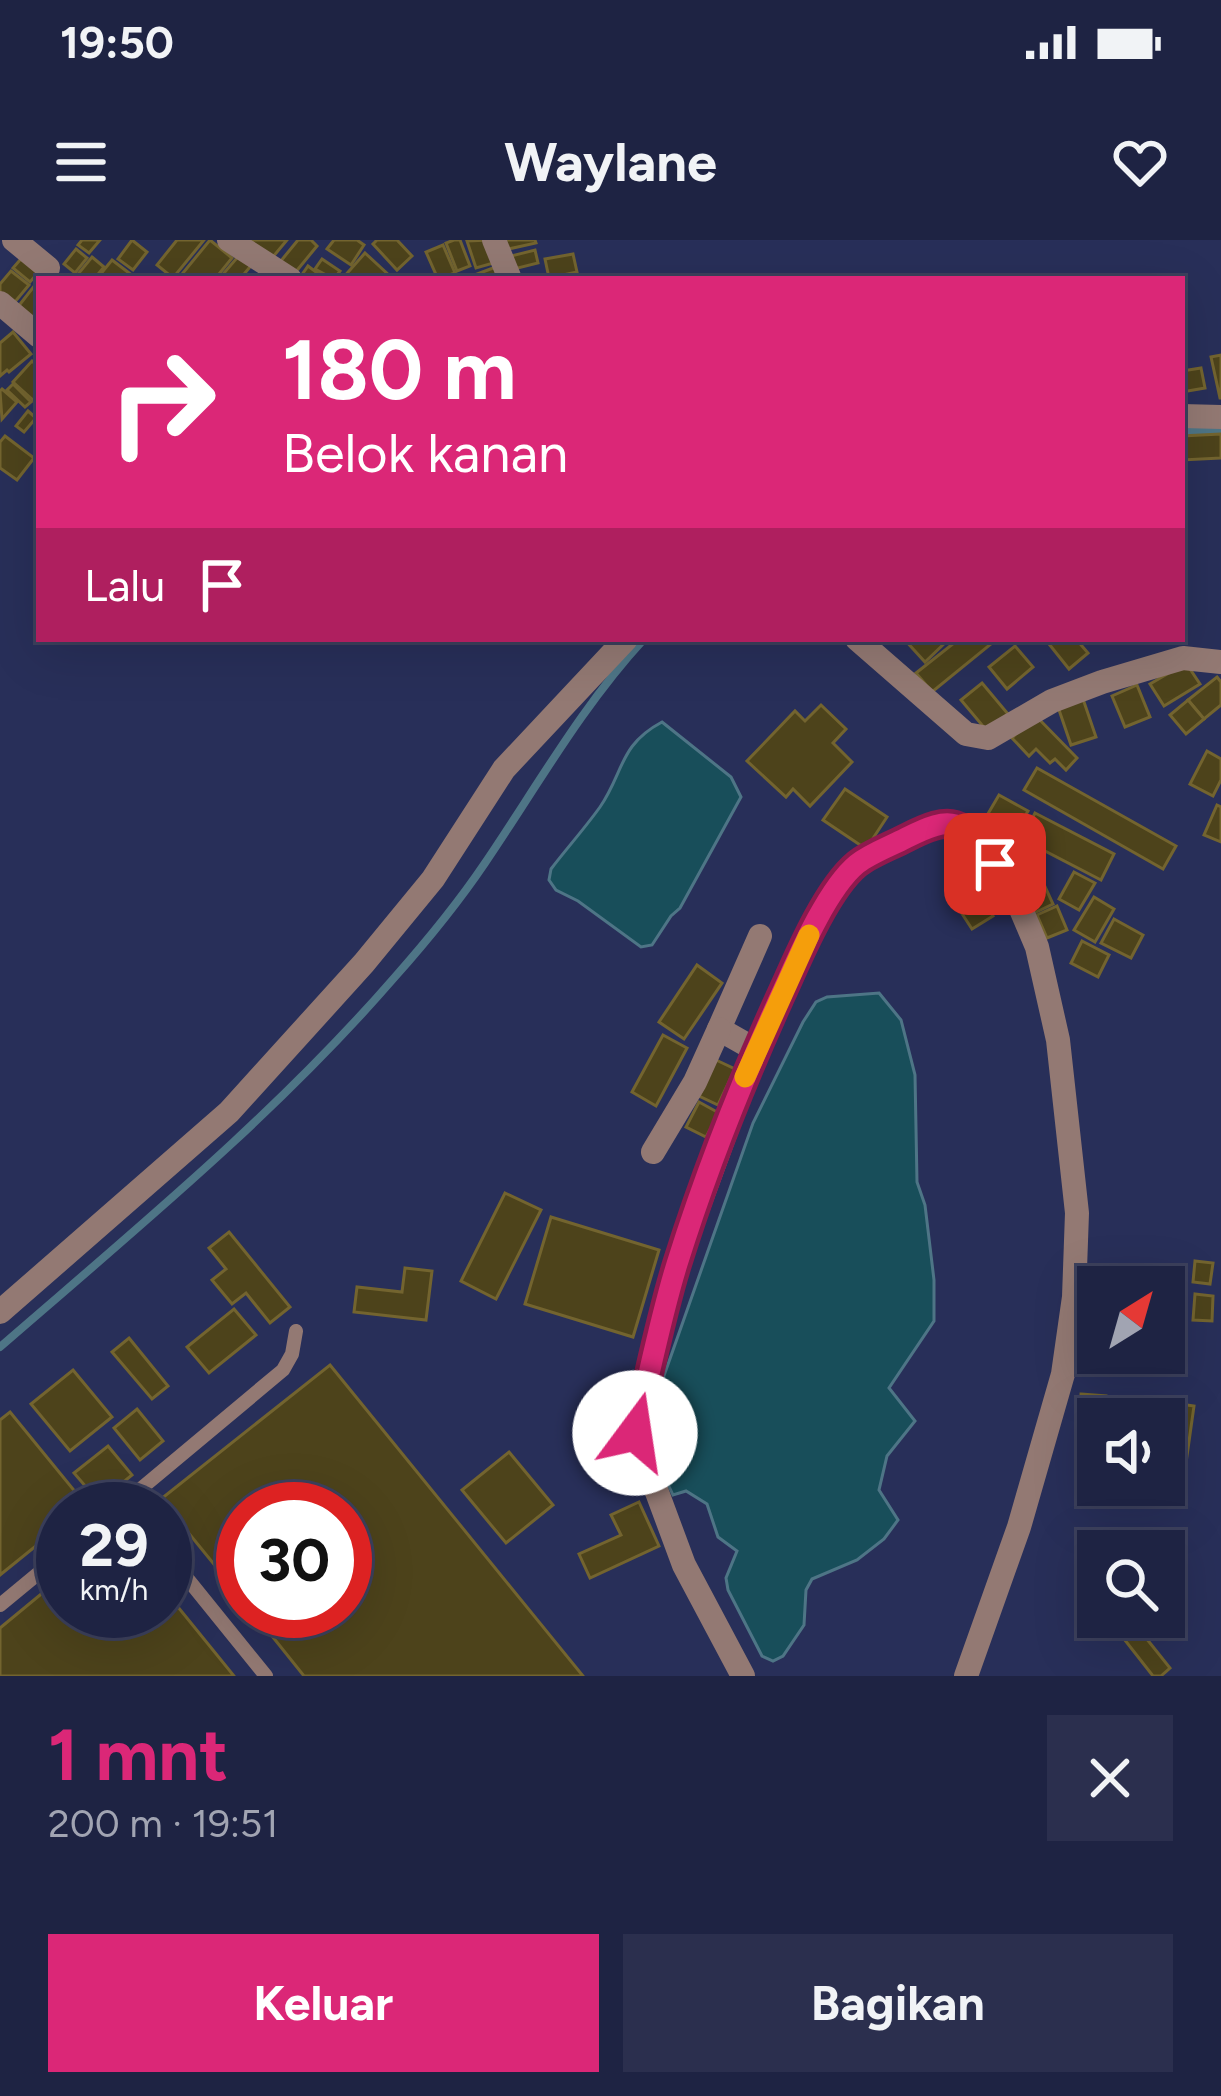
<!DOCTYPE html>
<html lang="id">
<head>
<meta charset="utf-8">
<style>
	body { margin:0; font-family:Figtree,sans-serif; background:#2b2f4e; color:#f1f3f6; height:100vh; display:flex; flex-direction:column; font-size:45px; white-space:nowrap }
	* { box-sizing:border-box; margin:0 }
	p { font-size:39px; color:#a1a4b2 }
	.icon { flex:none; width:66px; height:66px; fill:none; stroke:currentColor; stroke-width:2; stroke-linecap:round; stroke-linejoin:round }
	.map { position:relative; height:1436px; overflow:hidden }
	.panel { display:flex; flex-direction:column; background:#1e2343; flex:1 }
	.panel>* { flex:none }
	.top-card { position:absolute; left:36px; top:36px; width:1149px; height:366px; border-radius:0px; box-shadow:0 12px 48px #0002,0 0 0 3px #3c405c; background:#db2777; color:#fff; overflow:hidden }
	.needle { width:78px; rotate:37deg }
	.fabs { position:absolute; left:1077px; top:1026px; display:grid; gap:24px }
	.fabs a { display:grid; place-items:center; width:108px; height:108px; border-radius:0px; background:#1e2343; box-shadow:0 12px 48px #0002,0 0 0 3px #3c405c; font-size:60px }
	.speed { position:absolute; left:36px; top:1242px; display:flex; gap:24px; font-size:60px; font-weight:700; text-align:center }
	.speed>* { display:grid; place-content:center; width:156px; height:156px; border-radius:50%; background:#1e2343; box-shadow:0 12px 48px #0002,0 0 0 3px #3c405c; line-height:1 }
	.speed small { font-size:30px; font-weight:400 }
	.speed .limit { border:18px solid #d22; background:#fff; color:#111 }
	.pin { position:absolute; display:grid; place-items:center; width:102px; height:102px; color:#fff; margin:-51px; border-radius:24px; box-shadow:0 6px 18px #0006 }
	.me { position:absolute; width:132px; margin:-66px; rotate:14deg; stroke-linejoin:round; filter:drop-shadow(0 0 9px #0008) }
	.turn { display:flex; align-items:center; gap:42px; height:252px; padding:0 48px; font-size:54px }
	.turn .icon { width:156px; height:156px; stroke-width:2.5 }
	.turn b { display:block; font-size:84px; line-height:102px }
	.then { display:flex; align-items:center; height:114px; padding:0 48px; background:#0003; gap:24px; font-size:45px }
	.round { display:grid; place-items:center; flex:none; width:126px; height:126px; border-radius:0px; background:#2b2f4e }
	.headline { display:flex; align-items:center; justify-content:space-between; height:204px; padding:0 48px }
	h1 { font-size:72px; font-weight:700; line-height:90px; color:#db2777 }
	.button { display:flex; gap:24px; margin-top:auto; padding:24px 48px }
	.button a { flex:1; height:138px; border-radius:0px; background:#db2777; color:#fff; font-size:48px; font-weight:700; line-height:138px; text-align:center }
	.button a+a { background:#2b2f4e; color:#f1f3f6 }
	.status { display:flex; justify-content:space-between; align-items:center; height:84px; padding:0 60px; background:#1e2343; direction:ltr }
	.status svg { height:33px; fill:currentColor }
	header { display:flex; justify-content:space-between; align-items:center; height:156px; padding:0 48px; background:#1e2343; font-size:54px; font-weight:700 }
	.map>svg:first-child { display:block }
	.water { fill:#184e5a; stroke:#4e7586; stroke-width:3 }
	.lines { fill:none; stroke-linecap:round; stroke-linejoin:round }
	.stream { stroke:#4e7586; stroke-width:8 }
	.building { fill:#4d431b; stroke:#73642f; stroke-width:3 }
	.lane { stroke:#937973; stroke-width:14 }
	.street { stroke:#937973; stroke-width:24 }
	.route-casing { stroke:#8e194d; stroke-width:30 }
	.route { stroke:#db2777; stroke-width:21 }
	.slow { stroke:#f59e0b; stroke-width:21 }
</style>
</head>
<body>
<div class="status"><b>19:50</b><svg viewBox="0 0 49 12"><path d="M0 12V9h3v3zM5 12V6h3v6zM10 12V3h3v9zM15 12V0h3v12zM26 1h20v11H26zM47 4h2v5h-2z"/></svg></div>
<header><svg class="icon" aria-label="menu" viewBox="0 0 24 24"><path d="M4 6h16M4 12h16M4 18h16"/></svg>Waylane<svg class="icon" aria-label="heart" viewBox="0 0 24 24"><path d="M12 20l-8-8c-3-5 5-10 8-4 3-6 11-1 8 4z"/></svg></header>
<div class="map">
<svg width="1221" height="1436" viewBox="0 0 1221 1436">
	<rect width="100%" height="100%" fill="#282f59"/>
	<!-- water -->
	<g class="water">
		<path d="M 662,482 L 731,537 L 741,557 L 680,668 L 671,676 L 652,705 L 641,707 L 578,661 L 556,650 L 549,640 L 551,629 C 567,608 585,588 600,567 C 624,532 619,505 662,482 Z"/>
		<polygon points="879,753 901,780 915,835 917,942 925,965 934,1040 934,1081 889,1148 915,1181 887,1216 879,1250 898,1280 884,1299 857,1320 812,1339 806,1350 804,1385 783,1416 773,1421 762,1416 728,1350 726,1338 737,1311 718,1297 707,1264 686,1251 673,1255 651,1207 647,1184 753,883 803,782 816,762 827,757"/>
	</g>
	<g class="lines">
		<!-- stream -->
		<g class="stream">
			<polyline points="1182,191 1221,192"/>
			<path d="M 0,1107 C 136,989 276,874 394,738 C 426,702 458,663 485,623 C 536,548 582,466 644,399"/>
		</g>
	</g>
	<!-- building -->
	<g class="building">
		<polygon points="82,0 100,0 89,13 78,5"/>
		<polygon points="132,0 147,12 133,30 118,19"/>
		<polygon points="177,0 204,0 173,38 157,25"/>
		<polygon points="210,0 232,18 215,39 178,39"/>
		<polygon points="249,0 287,0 272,18"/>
		<polygon points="298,0 311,0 317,6 294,34 280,22"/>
		<polygon points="334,0 357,0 364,5 351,25 327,9"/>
		<polygon points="377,0 397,0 412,16 397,30 373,4"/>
		<polygon points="454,0 460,0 470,26 457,31 446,3"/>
		<polygon points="490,0 497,22 476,28 467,1"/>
		<polygon points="502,0 535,0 536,3 504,10"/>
		<polygon points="443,5 455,33 438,39 426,12"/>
		<polygon points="76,9 87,18 75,33 64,24"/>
		<polygon points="535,10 538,23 514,29 511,16"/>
		<polygon points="242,12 254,22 240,39 231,39 224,33"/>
		<polygon points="26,13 43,27 30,42 13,28"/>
		<polygon points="365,13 391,37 389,39 342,39"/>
		<polygon points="573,14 577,32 549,38 545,19"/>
		<polygon points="92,17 104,27 94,39 74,39"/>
		<polygon points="322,19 340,31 334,39 315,29"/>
		<polygon points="112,20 133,36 130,39 102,39 99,36"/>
		<polygon points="501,25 506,39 464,39"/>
		<polygon points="308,26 320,35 317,39 299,39"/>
		<polygon points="11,31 29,45 14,63 0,52 0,44"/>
		<polygon points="35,45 39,48 39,72 33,80 17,68"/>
		<polygon points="13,92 31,114 9,132 7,130 0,136 0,103"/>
		<polygon points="1221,115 1221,158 1220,158 1211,117"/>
		<polygon points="32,121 39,127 39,153 33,160 13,142"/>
		<polygon points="1201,128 1205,148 1182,152 1182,131"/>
		<polygon points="13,144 31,162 25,167 7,150"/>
		<polygon points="2,149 17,162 2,179 0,151"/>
		<polygon points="28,171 36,178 24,192 16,186"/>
		<polygon points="1221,194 1221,218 1182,220 1182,196"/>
		<polygon points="5,196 34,218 17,240 0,228 0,202"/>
		<polygon points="904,399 949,399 925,422"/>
		<polygon points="959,399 986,399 991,404 932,452 916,433"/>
		<polygon points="1045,399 1076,399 1088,413 1069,429"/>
		<polygon points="1015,406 1033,427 1007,449 989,427"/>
		<polygon points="1186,423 1200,444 1164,466 1150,444"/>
		<polygon points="1217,437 1221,442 1221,465 1204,479 1188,460"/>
		<polygon points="982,443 1008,474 987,491 961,460"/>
		<polygon points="1137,445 1150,477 1125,487 1112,456"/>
		<polygon points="1083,459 1096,497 1071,505 1058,467"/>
		<polygon points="1188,460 1204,479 1186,494 1170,475"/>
		<polygon points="821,465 846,489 833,503 852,522 810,566 793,549 786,557 747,521 795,471 805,481"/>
		<polygon points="1035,475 1077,518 1066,530 1055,519 1050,523 1036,509 1029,516 1012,498"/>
		<polygon points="1207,511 1221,519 1221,540 1213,556 1190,544"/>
		<polygon points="1037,528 1176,606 1163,629 1024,550"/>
		<polygon points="845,549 887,577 866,609 823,580"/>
		<polygon points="999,555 1028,571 1011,600 982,584"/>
		<polygon points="1217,565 1221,567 1221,602 1204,595"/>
		<polygon points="1035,573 1114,614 1101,640 1022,599"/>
		<polygon points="1024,604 1033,623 1015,631 1006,612"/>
		<polygon points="1036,627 1053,664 1034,673 1016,636"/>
		<polygon points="1074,632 1095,643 1079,670 1059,659"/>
		<polygon points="976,650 993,676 972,689 955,663"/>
		<polygon points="1094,657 1114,669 1095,702 1074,690"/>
		<polygon points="1057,666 1067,690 1047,698 1037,675"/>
		<polygon points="1114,679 1143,695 1131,718 1101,703"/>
		<polygon points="1082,701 1109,715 1098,737 1071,723"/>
		<polygon points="697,725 722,743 684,799 659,782"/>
		<polygon points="663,795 687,808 656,866 632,852"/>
		<polygon points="716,820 735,829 718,865 699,856"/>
		<polygon points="699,862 719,873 706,897 686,887"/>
		<polygon points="505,953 541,970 496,1059 461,1041"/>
		<polygon points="551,977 659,1010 633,1097 525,1064"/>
		<polygon points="229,992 290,1067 270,1083 246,1053 232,1064 212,1040 226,1029 209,1008"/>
		<polygon points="1195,1021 1213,1023 1210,1044 1193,1042"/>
		<polygon points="405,1028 432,1031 426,1080 354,1072 357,1047 402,1052"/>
		<polygon points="1156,1032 1177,1033 1178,1065 1164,1065 1164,1047 1156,1047"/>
		<polygon points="1195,1054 1213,1056 1212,1081 1193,1080"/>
		<polygon points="234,1069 256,1095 209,1133 187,1107"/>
		<polygon points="129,1098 168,1146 152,1159 112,1112"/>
		<polygon points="330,1125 583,1436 304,1436 252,1371 345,1371 345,1269 243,1269 243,1360 161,1259"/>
		<polygon points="73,1130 112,1177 70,1211 31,1164"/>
		<polygon points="1081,1154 1106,1156 1105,1179 1098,1179 1098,1189 1079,1188"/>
		<polygon points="1146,1159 1194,1166 1184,1237 1169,1235 1176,1182 1143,1178"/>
		<polygon points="137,1169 163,1201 140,1220 114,1188"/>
		<polygon points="10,1172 86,1265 81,1269 63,1269 63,1284 0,1335 0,1180"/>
		<polygon points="108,1206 132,1235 99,1262 74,1233"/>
		<polygon points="509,1212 553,1265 506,1303 462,1250"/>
		<polygon points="639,1262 659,1306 590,1338 579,1314 621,1295 611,1275"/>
		<polygon points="63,1336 63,1371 165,1371 165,1351 234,1436 0,1436 0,1388"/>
		<polygon points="1138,1388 1170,1428 1161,1436 1153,1436 1124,1399"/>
	</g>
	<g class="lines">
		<!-- lane -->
		<g class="lane">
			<polyline points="125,1262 283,1130 292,1114 296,1091"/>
			<polyline points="165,1311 266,1436"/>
			<polyline points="0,1365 63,1313"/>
		</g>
		<!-- street -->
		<g class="street">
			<polyline points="14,0 48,28"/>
			<polyline points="229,0 290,39"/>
			<polyline points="494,0 510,39"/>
			<polyline points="0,63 39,96"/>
			<polyline points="1182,176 1221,177"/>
			<polyline points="857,399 966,494 988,498 1052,461 1102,442 1183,418 1221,422"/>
			<polyline points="756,810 719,789 760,696"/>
			<polyline points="653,912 695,842 719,789"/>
			<polyline points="0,1072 229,872 364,723 433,639 504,529 626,399"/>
			<polyline points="743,1436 684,1325 635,1193 677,1025 756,810 806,700 833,654 856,625 935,583 952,583 968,591 995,624 1020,667 1037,707 1058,800 1077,973 1074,1057 1063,1134 1019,1287 966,1436"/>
		</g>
	</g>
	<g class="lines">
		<!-- route casing -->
		<g class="route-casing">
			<path id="route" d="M 635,1193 C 649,1137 660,1079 677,1024 C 707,928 745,833 787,742 C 802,708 829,647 857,624 C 871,613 891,606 906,598 C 957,572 961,582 995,624"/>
		</g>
		<!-- route -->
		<use href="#route" class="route"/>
		<!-- slow -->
		<polyline class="slow" points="745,837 809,695"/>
	</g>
</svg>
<div class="fabs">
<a><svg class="needle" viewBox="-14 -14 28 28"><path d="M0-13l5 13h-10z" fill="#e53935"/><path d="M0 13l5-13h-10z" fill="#a1a4b2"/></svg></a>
<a><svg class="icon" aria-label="sound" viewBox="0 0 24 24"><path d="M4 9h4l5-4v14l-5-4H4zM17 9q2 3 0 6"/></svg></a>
<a><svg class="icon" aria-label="search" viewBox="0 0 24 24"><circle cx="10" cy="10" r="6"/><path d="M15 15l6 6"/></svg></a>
</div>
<div class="speed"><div>29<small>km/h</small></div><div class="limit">30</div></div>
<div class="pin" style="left:995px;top:624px;background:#d93025"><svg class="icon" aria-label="arrive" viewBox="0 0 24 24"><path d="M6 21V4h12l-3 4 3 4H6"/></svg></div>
<svg class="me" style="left:635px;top:1193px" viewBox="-20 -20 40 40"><circle r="19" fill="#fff"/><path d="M0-13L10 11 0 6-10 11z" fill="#db2777"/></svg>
<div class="top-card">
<div class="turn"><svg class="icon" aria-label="right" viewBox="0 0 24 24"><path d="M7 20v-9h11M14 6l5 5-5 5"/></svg><div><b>180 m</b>Belok kanan</div></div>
<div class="then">Lalu<svg class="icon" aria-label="arrive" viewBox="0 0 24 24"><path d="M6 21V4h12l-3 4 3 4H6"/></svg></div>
</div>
</div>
<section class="panel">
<div class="headline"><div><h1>1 mnt</h1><p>200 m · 19:51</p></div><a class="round"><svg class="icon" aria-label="close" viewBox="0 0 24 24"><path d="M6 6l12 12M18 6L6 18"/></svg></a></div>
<div class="button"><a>Keluar</a><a>Bagikan</a></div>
</section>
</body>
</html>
